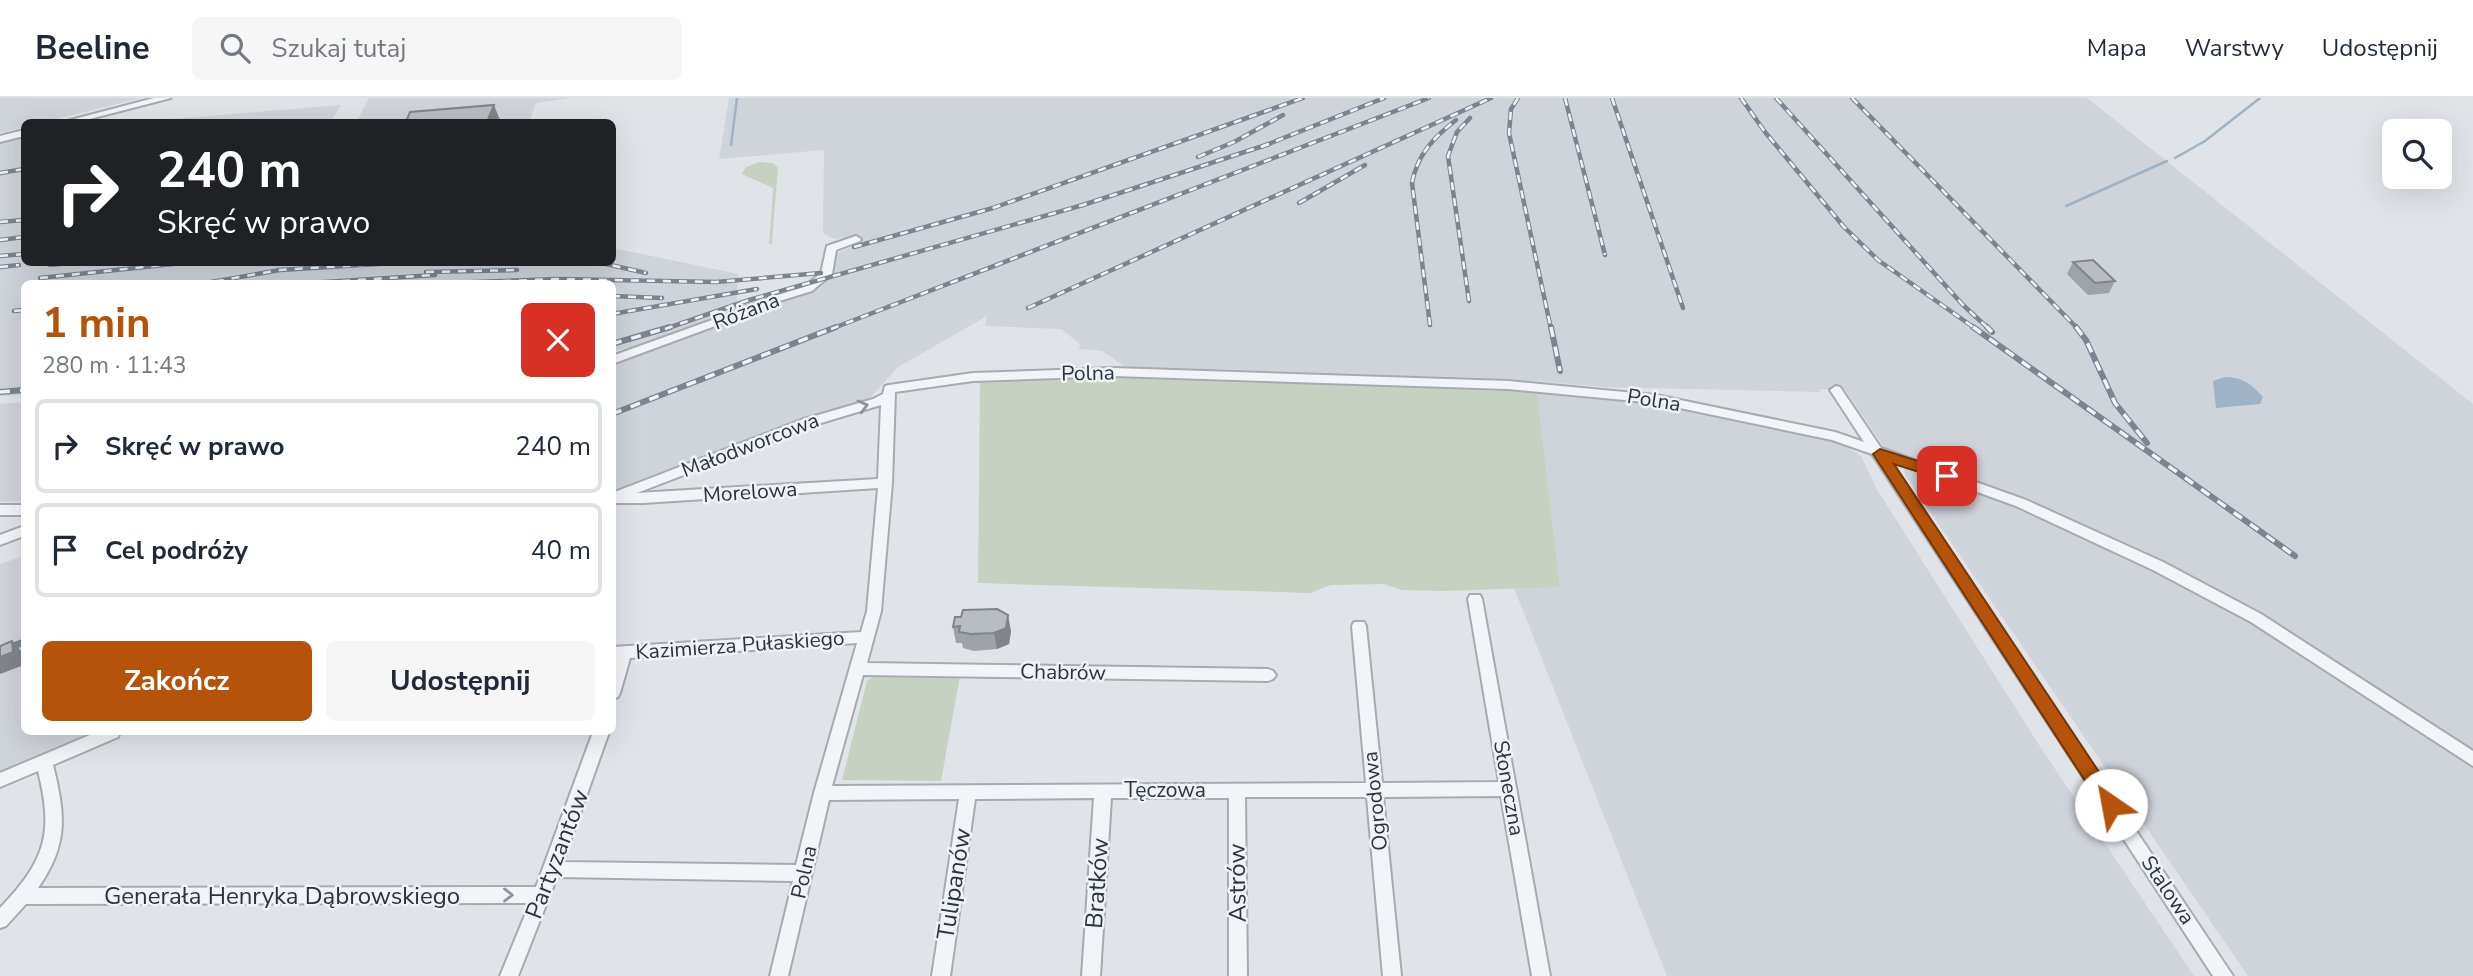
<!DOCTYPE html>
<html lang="pl">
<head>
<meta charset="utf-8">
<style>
	body { margin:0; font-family:"Nunito Sans",sans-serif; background:#f6f6f7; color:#1f2937; height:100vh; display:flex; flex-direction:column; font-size:26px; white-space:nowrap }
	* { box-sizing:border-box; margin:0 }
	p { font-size:23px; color:#747a83 }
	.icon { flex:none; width:38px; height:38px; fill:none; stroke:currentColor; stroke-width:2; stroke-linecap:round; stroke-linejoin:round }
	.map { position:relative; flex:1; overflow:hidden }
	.drawer { position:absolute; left:21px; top:182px; width:595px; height:455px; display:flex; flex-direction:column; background:#fff; border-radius:10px; box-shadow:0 7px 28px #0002 }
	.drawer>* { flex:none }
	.guide { position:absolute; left:21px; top:21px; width:595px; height:147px; border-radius:10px; box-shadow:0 7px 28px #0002; background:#202124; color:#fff; overflow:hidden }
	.buttons { position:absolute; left:2382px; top:21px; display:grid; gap:14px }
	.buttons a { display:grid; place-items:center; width:70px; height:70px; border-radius:10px; background:#fff; box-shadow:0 7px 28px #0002; font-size:35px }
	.pin { position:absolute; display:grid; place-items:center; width:60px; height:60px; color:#fff; margin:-30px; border-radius:14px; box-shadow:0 4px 10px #0006 }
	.me { position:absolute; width:77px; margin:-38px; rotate:327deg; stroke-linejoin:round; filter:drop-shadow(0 0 5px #0008) }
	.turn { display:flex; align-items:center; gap:24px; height:147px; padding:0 21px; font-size:32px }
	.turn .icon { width:91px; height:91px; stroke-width:2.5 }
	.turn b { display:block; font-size:49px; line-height:60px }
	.round { display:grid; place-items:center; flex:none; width:74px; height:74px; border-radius:10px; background:#f6f6f7 }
	.summary { display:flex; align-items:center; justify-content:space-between; height:119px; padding:0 21px }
	h1 { font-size:42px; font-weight:700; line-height:52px; color:#b45309 }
	.cta { display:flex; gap:14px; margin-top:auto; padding:14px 21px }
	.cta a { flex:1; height:80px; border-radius:10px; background:#b45309; color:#fff; font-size:28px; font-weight:700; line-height:80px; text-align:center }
	.cta a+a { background:#f6f6f7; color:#1f2937 }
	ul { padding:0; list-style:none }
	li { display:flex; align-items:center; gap:21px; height:94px; margin:0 14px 10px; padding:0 7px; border:4px solid #e0e1e3; border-radius:10px }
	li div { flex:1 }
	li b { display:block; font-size:26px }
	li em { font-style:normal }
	header { display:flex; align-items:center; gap:42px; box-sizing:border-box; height:98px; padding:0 35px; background:#fff; border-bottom:2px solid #e0e1e3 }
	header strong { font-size:33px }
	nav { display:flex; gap:38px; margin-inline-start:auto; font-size:24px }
	.search { width:490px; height:63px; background:#f6f6f7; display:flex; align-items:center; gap:18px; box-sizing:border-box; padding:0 24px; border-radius:10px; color:#747a83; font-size:26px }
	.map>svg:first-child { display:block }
	.built { fill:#cfd3da }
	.green { fill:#c7d1c2 }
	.water { fill:#9eb3c5 }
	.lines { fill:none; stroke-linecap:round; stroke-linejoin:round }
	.stream { stroke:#9eb3c5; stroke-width:2.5 }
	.minor-casing { stroke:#a6abb2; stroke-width:4 }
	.minor { fill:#f3f4f7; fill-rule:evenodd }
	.rail-far2-casing { stroke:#7b8490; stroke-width:4.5 }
	.rail-far1-casing { stroke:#7b8490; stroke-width:6 }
	.rail-casing { stroke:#7b8490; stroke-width:7 }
	.rail-far2 { stroke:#f0f3f6; stroke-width:2.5; stroke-dasharray:8; stroke-linecap:butt }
	.rail-far1 { stroke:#f0f3f6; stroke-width:3.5; stroke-dasharray:10; stroke-linecap:butt }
	.rail { stroke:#f0f3f6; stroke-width:4.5; stroke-dasharray:12; stroke-linecap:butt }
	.wall { fill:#9ea3a9 }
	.shaded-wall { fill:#818489 }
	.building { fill:#b8bdc4; stroke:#818489; stroke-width:2 }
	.oneway { stroke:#8e949a }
	.route { fill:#b45309; stroke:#753606; stroke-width:2 }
	.labels { text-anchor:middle; stroke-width:5; stroke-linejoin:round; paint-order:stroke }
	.street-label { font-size:21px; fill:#2a333e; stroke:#f0f3f6 }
	.near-street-label { font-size:24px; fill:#2a333e; stroke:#f0f3f6 }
</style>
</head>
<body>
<header>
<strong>Beeline</strong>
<div class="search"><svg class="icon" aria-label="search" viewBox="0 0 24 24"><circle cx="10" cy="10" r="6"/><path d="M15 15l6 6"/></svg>Szukaj tutaj</div>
<nav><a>Mapa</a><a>Warstwy</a><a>Udostępnij</a></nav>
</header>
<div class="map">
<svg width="2473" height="878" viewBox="0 0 2473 878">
	<rect width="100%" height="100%" fill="#e0e4e8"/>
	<!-- built -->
	<g class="built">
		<polygon points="0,0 142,0 43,24 24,24 24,29 0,35"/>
		<polygon points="369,0 571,0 536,5 529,24 356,24"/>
		<polygon points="729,0 2087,0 2473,306 2473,878 2248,878 1905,377 1904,371 1888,355 1845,292 1820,291 1821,294 1603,289 1535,283 1127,270 1102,253 1079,251 1080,246 1061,231 985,228 987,218 898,269 871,299 613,396 612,265 736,222 762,209 812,194 833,177 837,155 860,145 853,138 834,141 823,135 824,52 719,61"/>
		<polygon points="341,7 331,24 135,24"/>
		<polygon points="24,40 24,164 612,164 613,150 738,176 736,211 638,248 613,253 612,186 24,186 24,297 0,298 0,46"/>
		<polygon points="1537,293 1647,304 1838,344 1861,358 1876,390 2041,650 2194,878 1667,878 1514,490 1560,488"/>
		<polygon points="24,304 24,403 0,404 0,306"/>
		<polygon points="24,458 24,634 103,634 0,677 0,466"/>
	</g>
	<!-- green -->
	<g class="green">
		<polygon points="759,64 773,65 778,70 772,146 769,146 773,90 742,76 746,69"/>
		<polygon points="1072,278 1537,293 1560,489 1444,493 1402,492 1384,486 1331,487 1310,495 978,485 980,282"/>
		<polygon points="877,576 960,578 941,683 842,682 867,583"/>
	</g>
	<!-- water -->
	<path class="water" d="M 2225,279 C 2242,279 2252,286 2263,299 L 2260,306 L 2216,310 L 2213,283 Z"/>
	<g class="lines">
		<!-- stream -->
		<g class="stream">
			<polyline points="731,47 737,0"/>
			<polyline points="2175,60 2205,43 2260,0"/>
			<polyline points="2066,108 2167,63"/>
		</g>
		<!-- minor casing -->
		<g class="minor-casing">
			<g id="minor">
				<polygon points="154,0 171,0 78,24 63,24"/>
				<polygon points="24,32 24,38 0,44 0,38"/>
				<polygon points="856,138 861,141 860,143 836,152 832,176 812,193 763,208 734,221 612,266 612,258 726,217 755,204 804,189 821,175 827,148"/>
				<path d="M 1114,270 L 1508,283 L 1656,297 L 1835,334 L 1864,344 L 1830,292 L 1836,288 L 1840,289 L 1881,350 L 2026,402 L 2163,464 L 2261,516 L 2473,653 L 2473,668 L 2251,524 L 2153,472 L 2016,408 L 1889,362 L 2233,878 L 2213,878 L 1872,356 L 1832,342 L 1656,305 L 1508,291 L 1114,278 L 973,283 L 895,294 L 892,385 L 881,513 L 867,565 L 1268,571 L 1273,573 L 1276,577 L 1273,581 L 1268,583 L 863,577 L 832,688 L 1366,685 L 1352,528 L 1354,524 L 1364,524 L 1366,528 L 1382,685 L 1499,684 L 1468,501 L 1470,497 L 1480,497 L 1482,501 L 1550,878 L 1532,878 L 1501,698 L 1383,699 L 1401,878 L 1383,878 L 1367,699 L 1245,699 L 1247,878 L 1229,878 L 1229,700 L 1111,700 L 1100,878 L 1082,878 L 1094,700 L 975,701 L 950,878 L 932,878 L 959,701 L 829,702 L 788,878 L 770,878 L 793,783 L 557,779 L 518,878 L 500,878 L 530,805 L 26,806 L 6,828 L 0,830 L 0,810 C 45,763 54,736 38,673 L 0,689 L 0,675 L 97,634 L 120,634 L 118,639 L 53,667 C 65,716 69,746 38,790 L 536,789 L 593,634 L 609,634 L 563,764 L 796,767 L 814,695 L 857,545 L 630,560 L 620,595 L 618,599 L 612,601 L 612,568 L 615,561 L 612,561 L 612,549 L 861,534 L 867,513 L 878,390 L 643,405 L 612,405 L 612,395 L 801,322 L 873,301 L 883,296 L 885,288 L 889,287 L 973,275 ZM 881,307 L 878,381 L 637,395 L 811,328 Z"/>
				<rect x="0" y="407" width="24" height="10"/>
				<polygon points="24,428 24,438 0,447 0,437"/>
			</g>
		</g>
		<!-- minor -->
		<use href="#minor" class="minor"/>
		<!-- rail-far2 casing -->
		<g class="rail-far2-casing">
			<g id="rail-far2">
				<polyline points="1518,0 1511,11 1509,35 1551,231"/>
				<polyline points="1565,0 1605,157"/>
				<polyline points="1612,0 1683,210"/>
				<polyline points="1741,0 1765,34 1844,129 1878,162 1976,231"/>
				<polyline points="1776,0 1963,207 1989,231"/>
				<polyline points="1852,0 2078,231"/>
				<polyline points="1261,49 1384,0"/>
				<polyline points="1198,59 1234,44 1283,17"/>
				<polyline points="0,75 24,71"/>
				<polyline points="1299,105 1365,67"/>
				<polyline points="0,124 24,122"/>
				<polyline points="0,142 24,139"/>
				<polyline points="854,149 993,110 1303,0"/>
				<polyline points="0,158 24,156"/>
				<polyline points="597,164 646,175"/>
				<polyline points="50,167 79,164"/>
				<polyline points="0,169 19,167"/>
				<polyline points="426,174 517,172"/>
				<polyline points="40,180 192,164"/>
				<polyline points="200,186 280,172 410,164"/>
				<polyline points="294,186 435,177"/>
				<polyline points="423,186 558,181 716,184 821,175"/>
				<polyline points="612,198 662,200"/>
				<polyline points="1469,203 1448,58 1457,34 1470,20"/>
				<polyline points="1028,210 1491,0"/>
				<polyline points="14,213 24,212"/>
				<polyline points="612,216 757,191"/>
				<path d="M 1430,227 L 1412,85 C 1417,57 1434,39 1456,22"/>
				<polyline points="665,231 749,202 1083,107 1269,46"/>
				<polyline points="831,231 1429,0"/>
			</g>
		</g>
		<!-- rail-far1 casing -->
		<g class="rail-far1-casing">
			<g id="rail-far1">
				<polyline points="1551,229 1560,273"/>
				<polyline points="1973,229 2295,458"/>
				<polyline points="1987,229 1992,234"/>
				<polyline points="2076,229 2086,242 2115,305 2147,345"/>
				<polyline points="612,246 670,229"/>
				<polyline points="0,294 24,292"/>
				<polyline points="612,316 836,229"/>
			</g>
		</g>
		<!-- rail casing -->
		<g class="rail-casing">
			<polyline id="rail" points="0,553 24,544"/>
		</g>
		<!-- rail-far2 -->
		<use href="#rail-far2" class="rail-far2"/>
		<!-- rail-far1 -->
		<use href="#rail-far1" class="rail-far1"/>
		<!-- rail -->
		<use href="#rail" class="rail"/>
	</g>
	<!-- wall -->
	<g class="wall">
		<polygon points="2073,164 2115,183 2109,195 2088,197 2067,176"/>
		<polygon points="961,519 1011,533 1009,546 997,551 974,553 963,550 962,545 956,545 953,529"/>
	</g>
	<!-- shaded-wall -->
	<g class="shaded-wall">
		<polygon points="494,7 500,22 499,24 487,24"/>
		<polygon points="1008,517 1011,533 1009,546 997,551 994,535"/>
		<polygon points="12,543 24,556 24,567 0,576 0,559"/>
	</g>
	<!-- building -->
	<g class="building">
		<polygon points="494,7 487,24 406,24 410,14"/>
		<polygon points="2093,162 2115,183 2095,185 2073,164"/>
		<polygon points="997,511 1008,517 1006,530 994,535 971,536 959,534 960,528 953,529 955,519 961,519 963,512"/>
		<polygon points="12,543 13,554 0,559 0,548"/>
	</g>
	<!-- one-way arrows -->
	<defs><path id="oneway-chevron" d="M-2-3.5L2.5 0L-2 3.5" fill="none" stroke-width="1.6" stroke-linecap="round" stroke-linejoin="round" transform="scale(1.75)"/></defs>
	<g class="oneway">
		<use href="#oneway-chevron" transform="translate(863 308) rotate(-15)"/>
		<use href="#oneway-chevron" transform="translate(508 797)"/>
	</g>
	<!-- route -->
	<polygon class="route" points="1880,351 1953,374 1955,378 1947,383 1894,366 2117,701 2120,707 2117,712 2111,715 2104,712 1873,356"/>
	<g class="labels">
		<!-- street labels -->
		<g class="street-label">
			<text transform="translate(746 213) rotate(-21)" y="7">Różana</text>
			<text transform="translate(1088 275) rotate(-1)" y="7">Polna</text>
			<text transform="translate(1654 302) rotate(9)" y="7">Polna</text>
			<text transform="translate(750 347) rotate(-21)" y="7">Małodworcowa</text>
			<text transform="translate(750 394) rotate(-4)" y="7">Morelowa</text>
			<text transform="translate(740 547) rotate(-4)" y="7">Kazimierza Pułaskiego</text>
			<text transform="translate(1063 574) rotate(1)" y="7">Chabrów</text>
			<text transform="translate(1509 690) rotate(80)" y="7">Słoneczna</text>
			<text x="1165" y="699">Tęczowa</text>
			<text transform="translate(1375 703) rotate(-96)" y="7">Ogrodowa</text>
			<text transform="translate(804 774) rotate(-77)" y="7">Polna</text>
			<text transform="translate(2168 792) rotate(56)" y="7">Stalowa</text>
		</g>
		<!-- near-street labels -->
		<g class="near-street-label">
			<text transform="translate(557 756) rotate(-69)" y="8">Partyzantów</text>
			<text transform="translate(1097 785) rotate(-86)" y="8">Bratków</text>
			<text transform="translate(1237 785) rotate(-91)" y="8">Astrów</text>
			<text transform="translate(954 786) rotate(-81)" y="8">Tulipanów</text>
			<text x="282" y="806">Generała Henryka Dąbrowskiego</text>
		</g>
	</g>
</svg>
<div class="buttons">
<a><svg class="icon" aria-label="search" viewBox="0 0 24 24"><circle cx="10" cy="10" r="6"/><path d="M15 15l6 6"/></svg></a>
</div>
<div class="pin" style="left:1947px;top:378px;background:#d93025"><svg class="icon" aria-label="arrive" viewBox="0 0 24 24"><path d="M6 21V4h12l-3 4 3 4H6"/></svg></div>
<svg class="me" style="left:2111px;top:707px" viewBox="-20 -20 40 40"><circle r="19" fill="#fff"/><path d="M0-13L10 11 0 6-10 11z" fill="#b45309"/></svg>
<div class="guide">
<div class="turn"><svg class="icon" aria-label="right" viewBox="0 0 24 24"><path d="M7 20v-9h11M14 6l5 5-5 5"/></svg><div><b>240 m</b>Skręć w prawo</div></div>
</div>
<section class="drawer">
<div class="summary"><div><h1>1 min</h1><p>280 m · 11:43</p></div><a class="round" style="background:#d93025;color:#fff"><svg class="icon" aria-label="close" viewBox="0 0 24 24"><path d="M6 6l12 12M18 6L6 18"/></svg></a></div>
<ul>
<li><svg class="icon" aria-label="right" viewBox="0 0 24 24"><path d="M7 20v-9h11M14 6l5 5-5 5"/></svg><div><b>Skręć w prawo</b></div><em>240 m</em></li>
<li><svg class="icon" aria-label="arrive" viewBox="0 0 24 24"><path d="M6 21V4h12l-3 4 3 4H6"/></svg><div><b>Cel podróży</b></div><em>40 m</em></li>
</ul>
<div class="cta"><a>Zakończ</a><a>Udostępnij</a></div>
</section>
</div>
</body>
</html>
